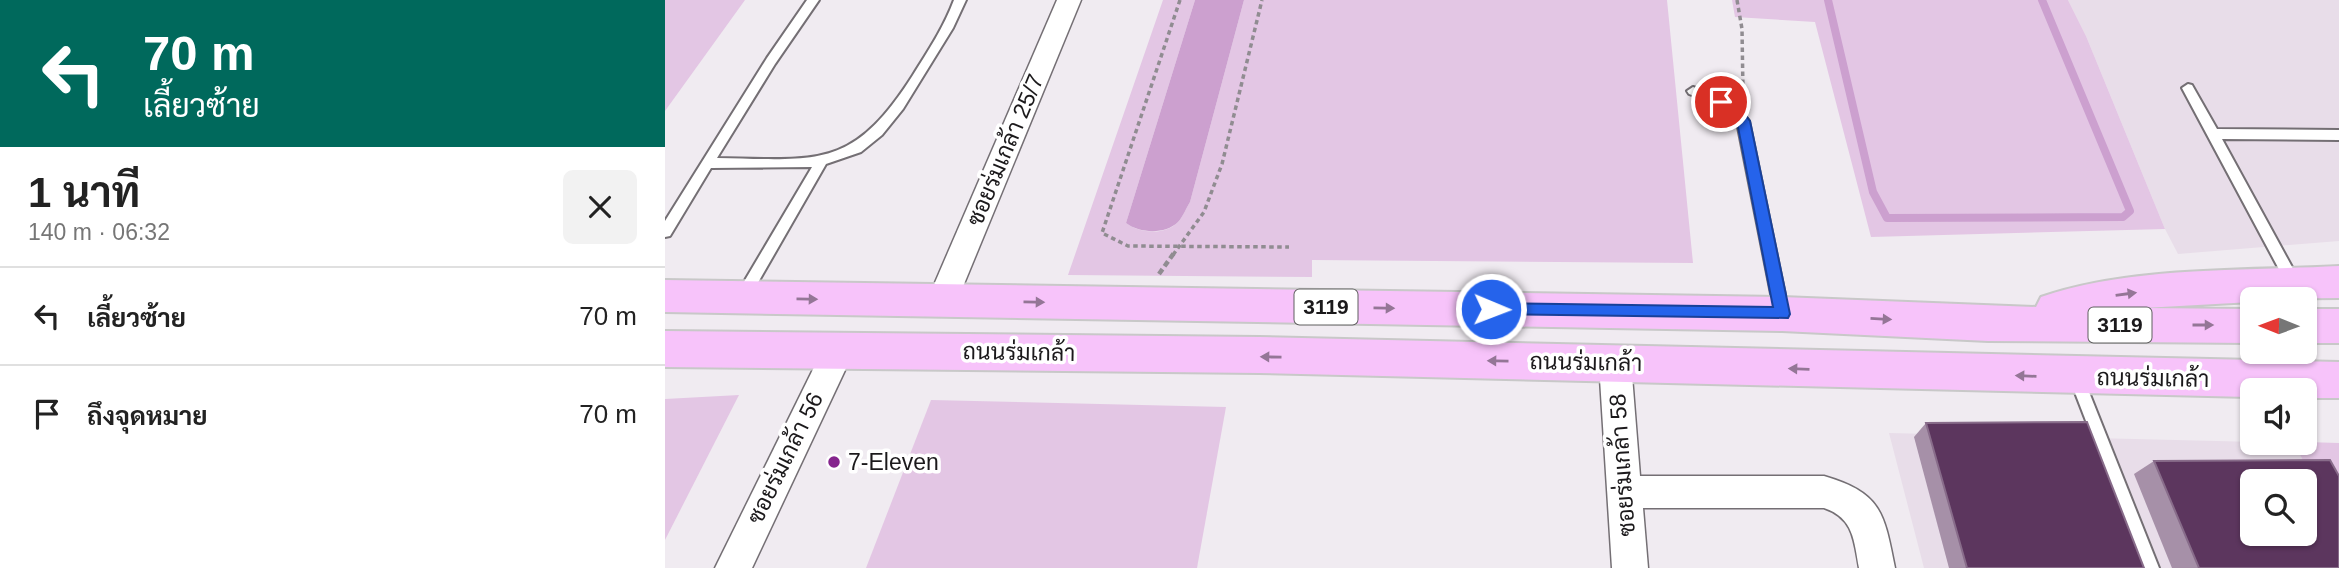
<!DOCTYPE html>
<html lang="th">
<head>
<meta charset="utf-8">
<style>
	body { margin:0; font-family:Arial,Sarabun,sans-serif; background:#f2f2f2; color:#222; height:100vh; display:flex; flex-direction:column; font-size:26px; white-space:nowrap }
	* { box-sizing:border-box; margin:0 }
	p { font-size:23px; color:#767676 }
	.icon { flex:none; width:38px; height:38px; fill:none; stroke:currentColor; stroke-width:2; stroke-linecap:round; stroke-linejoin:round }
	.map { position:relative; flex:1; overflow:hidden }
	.sheet { display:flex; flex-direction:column; background:#fff; width:665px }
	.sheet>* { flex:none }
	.guide { background:#00695c; color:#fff; overflow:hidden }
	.needle { width:46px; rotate:271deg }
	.fabs { position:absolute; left:1575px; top:287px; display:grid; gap:14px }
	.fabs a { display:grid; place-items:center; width:77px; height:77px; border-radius:10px; background:#fff; box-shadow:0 2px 5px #0004; font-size:35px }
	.pin { position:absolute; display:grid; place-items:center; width:60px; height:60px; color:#fff; margin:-30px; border:4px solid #fff; border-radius:50%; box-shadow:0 2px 7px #0007 }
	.me { position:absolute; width:77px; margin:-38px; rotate:91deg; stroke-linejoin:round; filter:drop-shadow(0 0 5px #0008) }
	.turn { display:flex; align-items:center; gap:24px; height:147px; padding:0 28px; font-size:32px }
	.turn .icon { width:91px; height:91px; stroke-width:2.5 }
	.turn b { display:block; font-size:49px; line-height:60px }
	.round { display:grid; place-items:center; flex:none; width:74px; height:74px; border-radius:10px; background:#f2f2f2 }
	.overview { display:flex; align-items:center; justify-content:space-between; height:119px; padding:0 28px }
	h1 { font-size:42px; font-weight:700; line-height:52px }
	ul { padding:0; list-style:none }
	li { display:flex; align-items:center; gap:21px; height:98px; padding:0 28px; border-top:2px solid #e0e0e0 }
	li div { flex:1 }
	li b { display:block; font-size:26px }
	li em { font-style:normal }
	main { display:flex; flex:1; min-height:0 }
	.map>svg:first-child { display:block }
	.built { fill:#e8dde9; fill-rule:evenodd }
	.green { fill:#e3c6e4 }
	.water { fill:#cca0cf }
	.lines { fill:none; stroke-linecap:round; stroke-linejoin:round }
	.stream { stroke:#cca0cf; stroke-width:8 }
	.service-casing { stroke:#746f74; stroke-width:4 }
	.minor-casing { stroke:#746f74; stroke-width:3 }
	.primary-casing { stroke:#c8c8c8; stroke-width:4 }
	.path-far1 { stroke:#908c91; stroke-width:3.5; stroke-dasharray:4.5 3.5; stroke-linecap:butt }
	.path { stroke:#908c91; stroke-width:4.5; stroke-dasharray:6 3.5; stroke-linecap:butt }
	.service { fill:#fff; fill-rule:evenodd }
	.minor { fill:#fff; fill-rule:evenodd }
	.primary { fill:#f7c3fa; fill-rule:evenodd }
	.wall { fill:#a690a8 }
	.building { fill:#5c365e; stroke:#886c8a; stroke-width:2; fill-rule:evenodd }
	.oneway { fill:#947696 }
	.route { fill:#2563eb; stroke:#184099; stroke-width:2 }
	.poi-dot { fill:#85248d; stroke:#fff; stroke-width:2.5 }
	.labels { text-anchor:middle; stroke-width:7; stroke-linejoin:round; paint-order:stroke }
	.shield { fill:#fff; stroke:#5f5e5f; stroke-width:2 }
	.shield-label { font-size:21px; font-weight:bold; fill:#1b191b }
	.street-label { font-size:23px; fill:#1b191b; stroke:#fff }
	.poi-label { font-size:23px; fill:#1b191b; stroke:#fff; text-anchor:start }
</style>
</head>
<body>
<main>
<section class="sheet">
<div class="guide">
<div class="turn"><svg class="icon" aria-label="left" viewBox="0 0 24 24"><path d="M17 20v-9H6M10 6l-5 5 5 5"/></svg><div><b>70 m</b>เลี้ยวซ้าย</div></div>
</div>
<div class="overview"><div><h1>1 นาที</h1><p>140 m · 06:32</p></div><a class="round"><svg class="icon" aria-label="close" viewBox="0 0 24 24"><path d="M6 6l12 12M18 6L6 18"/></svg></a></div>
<ul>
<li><svg class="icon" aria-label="left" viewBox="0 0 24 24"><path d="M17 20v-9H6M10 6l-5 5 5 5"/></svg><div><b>เลี้ยวซ้าย</b></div><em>70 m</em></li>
<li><svg class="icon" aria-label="arrive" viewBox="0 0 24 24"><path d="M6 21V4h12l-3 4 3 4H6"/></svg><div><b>ถึงจุดหมาย</b></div><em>70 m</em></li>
</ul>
</section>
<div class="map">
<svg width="1674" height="568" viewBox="0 0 1674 568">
	<rect width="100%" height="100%" fill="#f0ebf1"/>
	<!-- built -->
	<g class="built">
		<polygon points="1403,0 1674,0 1674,241 1513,254 1500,229 1421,36"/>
		<path d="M 1224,433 L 1629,443 L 1674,531 L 1674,568 L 1259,568 ZM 1587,481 L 1640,481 L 1640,534 L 1587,534 Z"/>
	</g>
	<!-- green -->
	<g class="green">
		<polygon points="0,0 80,0 0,111"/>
		<path d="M 498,0 L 530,0 L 461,223 C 474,233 500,236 513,222 C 518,217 521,208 525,202 L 579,0 L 1002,0 L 1028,263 L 647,260 L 647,277 L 403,275 Z"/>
		<polygon points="1067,0 1403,0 1421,36 1500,229 1206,237 1150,22 1070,17"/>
		<polygon points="74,395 0,540 0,399"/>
		<polygon points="266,400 561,407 532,568 201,568"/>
		<polygon points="1640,442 1674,443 1674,531 1629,443"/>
	</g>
	<!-- water -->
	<path class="water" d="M 530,0 L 579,0 L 525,202 C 521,208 518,217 513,222 C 500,235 474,233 461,223 Z"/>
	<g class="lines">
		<!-- stream -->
		<polyline class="stream" points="1163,0 1208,192 1222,218 1458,217 1465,211 1377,0"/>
		<!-- service casing -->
		<g class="service-casing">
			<g id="service">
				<path d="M 142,0 L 154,0 L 110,64 L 52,158 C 155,160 188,169 248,75 C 263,51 279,27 289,0 L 301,0 L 288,28 L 238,109 L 217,135 L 196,152 L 161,164 L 83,300 L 73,300 L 71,296 L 73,292 L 147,167 L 46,168 L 5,236 L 0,237 L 0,221 L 102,58 Z"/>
				<polygon points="1523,84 1527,85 1552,129 1674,130 1674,140 1557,139 1633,278 1635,282 1633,286 1623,286 1517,88"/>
				<polygon points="1028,87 1067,101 1084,121 1124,314 1122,318 1117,320 1112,318 1110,314 1072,122 1059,107 1024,94 1022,91"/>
				<polygon points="1411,370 1416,372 1418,377 1494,568 1478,568 1404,377 1406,372"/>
			</g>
		</g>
		<!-- minor casing -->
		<g class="minor-casing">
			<g id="minor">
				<polygon points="392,0 416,0 292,301 288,310 277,314 266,310 262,301"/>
				<polygon points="174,335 185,339 190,349 87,568 50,568 163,339"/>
				<path d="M 950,349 L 961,353 L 966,363 L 975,476 L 1159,476 C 1217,493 1219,513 1230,568 L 1194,568 C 1189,541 1189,518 1159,508 L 978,508 L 983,568 L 947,568 L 934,363 L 939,353 Z"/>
			</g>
		</g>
		<!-- primary casing -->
		<g class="primary-casing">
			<g id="primary">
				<path d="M 1674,266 L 1674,298 L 1587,299 L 1587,302 L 1478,308 L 1587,309 L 1587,343 L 1323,341 L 1117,331 L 0,312 L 0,280 L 1117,297 L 1371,307 L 1376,297 C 1465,266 1580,271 1674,266 Z"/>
				<rect x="1640" y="309" width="34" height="34"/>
				<polygon points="0,331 594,337 1674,362 1674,398 1640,398 1640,390 1587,390 1587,397 1584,397 594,373 0,367"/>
			</g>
		</g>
		<!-- path-far1 -->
		<g class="path-far1">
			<polyline points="515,0 437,233 463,246 624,247"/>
			<polyline points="1072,0 1077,29 1078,92"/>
			<polyline points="508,255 539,212 557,164 597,0"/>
		</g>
		<!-- path -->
		<polyline class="path" points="494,274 509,253"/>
		<!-- service -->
		<use href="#service" class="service"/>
		<!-- minor -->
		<use href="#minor" class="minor"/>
		<!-- primary -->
		<use href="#primary" class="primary"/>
	</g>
	<!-- wall -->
	<g class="wall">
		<polygon points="1261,423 1479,568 1284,568 1249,437"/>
		<polygon points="1489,461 1674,568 1507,568 1469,474"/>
	</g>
	<!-- building -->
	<g class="building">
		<polygon points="1422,422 1479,568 1302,568 1261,423"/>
		<path d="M 1665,460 L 1674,476 L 1674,568 L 1534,568 L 1489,461 ZM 1587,481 L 1640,481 L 1640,534 L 1587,534 Z"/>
	</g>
	<!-- one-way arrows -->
	<defs><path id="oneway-solid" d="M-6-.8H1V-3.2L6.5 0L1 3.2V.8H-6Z" transform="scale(1.75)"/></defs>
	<g class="oneway">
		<use href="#oneway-solid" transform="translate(1461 294) rotate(-8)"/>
		<use href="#oneway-solid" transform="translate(142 299) rotate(1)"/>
		<use href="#oneway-solid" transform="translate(369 302) rotate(1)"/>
		<use href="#oneway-solid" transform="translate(719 308) rotate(1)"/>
		<use href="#oneway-solid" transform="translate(1216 319) rotate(3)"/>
		<use href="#oneway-solid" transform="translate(1538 325)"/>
		<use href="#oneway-solid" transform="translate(606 357) rotate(-179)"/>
		<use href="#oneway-solid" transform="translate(833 361) rotate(-179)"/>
		<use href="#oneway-solid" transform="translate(1134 369) rotate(-178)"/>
		<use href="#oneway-solid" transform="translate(1361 376) rotate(-178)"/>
	</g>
	<!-- route -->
	<polygon class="route" points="1056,97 1073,105 1085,121 1125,314 1123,318 821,314 818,309 821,305 826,303 1108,307 1072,122 1063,112 1051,105 1051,98"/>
	<!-- markers -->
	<circle class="poi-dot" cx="169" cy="462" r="7"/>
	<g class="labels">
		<!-- shield labels -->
		<g class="shield">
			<rect x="629.5" y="289.5" width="63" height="35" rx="5"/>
			<rect x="1423.5" y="307.5" width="63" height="35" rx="5"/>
		</g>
		<g class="shield-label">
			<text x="661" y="314">3119</text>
			<text x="1455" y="332">3119</text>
		</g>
		<!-- street labels -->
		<g class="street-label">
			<text transform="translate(340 150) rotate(-67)" y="8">ซอยร่มเกล้า 25/7</text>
			<text transform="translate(354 352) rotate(1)" y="8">ถนนร่มเกล้า</text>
			<text transform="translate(921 362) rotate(1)" y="8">ถนนร่มเกล้า</text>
			<text transform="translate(1488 378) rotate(1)" y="8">ถนนร่มเกล้า</text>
			<text transform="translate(120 458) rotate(-64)" y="8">ซอยร่มเกล้า 56</text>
			<text transform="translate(957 465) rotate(-94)" y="8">ซอยร่มเกล้า 58</text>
		</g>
		<!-- poi labels -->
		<g class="poi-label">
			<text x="183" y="470">7-Eleven</text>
		</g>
	</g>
</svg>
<div class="fabs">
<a><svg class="needle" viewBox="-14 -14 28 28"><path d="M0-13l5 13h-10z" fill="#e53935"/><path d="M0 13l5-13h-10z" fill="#767676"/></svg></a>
<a><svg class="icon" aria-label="sound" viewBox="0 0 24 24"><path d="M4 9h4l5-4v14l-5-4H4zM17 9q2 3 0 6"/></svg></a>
<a><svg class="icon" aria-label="search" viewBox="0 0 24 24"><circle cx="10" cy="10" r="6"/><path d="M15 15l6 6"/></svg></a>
</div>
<div class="pin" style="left:1056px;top:102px;background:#d93025"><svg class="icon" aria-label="arrive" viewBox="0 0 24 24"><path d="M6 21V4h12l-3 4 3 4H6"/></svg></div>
<svg class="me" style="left:826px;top:309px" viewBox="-20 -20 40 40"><circle r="17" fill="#2563eb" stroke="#fff" stroke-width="3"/><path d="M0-11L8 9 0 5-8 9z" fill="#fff"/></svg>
</div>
</main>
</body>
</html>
